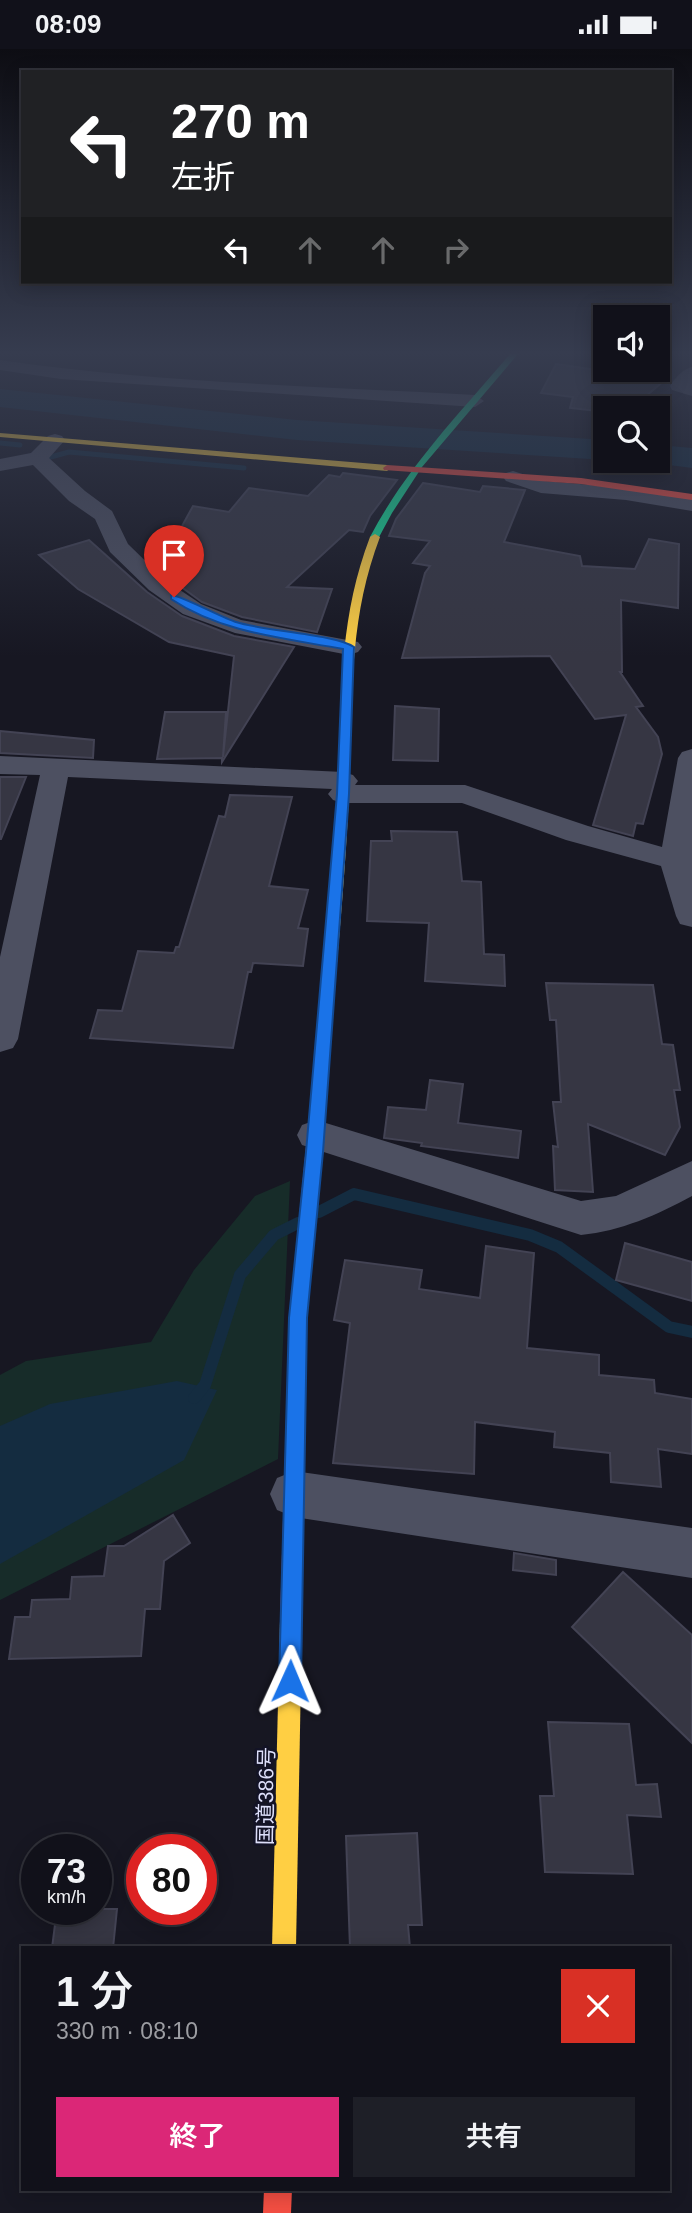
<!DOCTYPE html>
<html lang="ja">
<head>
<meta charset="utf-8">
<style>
	body { margin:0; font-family:Arial,"Noto Sans JP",sans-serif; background:#1e1f27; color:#f1f3f6; height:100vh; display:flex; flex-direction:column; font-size:26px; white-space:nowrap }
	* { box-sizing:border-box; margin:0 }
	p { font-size:23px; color:#9c9da2 }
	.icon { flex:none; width:38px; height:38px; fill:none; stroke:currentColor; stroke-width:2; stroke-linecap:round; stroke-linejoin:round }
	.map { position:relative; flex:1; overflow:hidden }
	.details { position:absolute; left:21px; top:1897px; width:649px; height:245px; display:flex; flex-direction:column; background:#11111a; border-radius:0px; box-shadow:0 4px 18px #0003,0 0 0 2px #303139 }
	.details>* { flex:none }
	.banner { position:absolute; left:21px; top:21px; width:651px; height:214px; border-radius:0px; box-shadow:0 4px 18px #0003,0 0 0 2px #303139; background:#202124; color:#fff; overflow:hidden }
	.controls { position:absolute; left:593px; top:256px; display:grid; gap:14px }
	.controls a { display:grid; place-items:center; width:77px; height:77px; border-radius:0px; background:#11111a; box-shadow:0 4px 18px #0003,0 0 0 2px #303139; font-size:35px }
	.speed { position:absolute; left:21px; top:1785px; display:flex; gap:14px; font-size:35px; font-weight:700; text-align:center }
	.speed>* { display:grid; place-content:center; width:91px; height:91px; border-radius:50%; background:#11111a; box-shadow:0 4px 18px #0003,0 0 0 2px #303139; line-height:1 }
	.speed small { font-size:18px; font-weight:400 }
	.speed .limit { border:10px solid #d22; background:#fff; color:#111 }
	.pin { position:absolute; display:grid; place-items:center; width:60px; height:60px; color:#fff; margin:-72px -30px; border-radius:50% 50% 50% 0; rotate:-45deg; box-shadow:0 0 7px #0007 }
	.pin .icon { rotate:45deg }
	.me { position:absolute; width:77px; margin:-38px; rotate:1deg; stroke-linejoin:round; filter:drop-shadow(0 0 5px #0008) }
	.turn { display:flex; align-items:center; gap:24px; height:147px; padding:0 35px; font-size:32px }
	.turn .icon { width:91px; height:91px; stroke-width:2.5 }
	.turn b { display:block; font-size:49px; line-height:60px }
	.lanes { display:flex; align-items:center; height:66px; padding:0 35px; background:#0003; justify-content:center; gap:35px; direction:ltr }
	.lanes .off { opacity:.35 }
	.round { display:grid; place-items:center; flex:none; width:74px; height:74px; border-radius:0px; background:#1e1f27 }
	.overview { display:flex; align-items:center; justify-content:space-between; height:119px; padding:0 35px }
	h1 { font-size:42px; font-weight:600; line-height:52px }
	.primary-button { display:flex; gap:14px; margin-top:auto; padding:14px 35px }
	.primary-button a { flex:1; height:80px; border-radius:0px; background:#db2777; color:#fff; font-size:28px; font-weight:600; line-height:80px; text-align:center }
	.primary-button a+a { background:#1e1f27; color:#f1f3f6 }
	.status { display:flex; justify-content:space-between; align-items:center; height:49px; padding:0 35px; background:#11111a; direction:ltr }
	.status svg { height:19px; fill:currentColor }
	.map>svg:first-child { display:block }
	.green { fill:#172c29 }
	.water { fill:#142c40 }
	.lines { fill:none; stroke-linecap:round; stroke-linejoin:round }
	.stream-far1 { stroke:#142c40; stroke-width:5 }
	.stream { stroke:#142c40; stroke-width:12 }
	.river { fill:#142c40; fill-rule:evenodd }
	.building { fill:#363643; stroke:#434354; stroke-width:2 }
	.street { fill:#4d5061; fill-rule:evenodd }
	.fast { fill:#16e098; fill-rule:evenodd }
	.slow { fill:#ffcf43; fill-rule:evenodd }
	.jam { fill:#f24e42; fill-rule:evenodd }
	.route { fill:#1a73e8; stroke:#114b97; stroke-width:2 }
	.labels { text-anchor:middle; stroke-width:5; stroke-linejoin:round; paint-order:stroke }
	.street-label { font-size:21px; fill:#dddffa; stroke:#131326 }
</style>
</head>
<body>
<div class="status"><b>08:09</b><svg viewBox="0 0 49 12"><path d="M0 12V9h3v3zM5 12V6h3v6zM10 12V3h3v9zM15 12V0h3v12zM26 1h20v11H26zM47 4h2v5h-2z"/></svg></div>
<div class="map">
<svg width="692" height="2164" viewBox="0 0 692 2164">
	<rect width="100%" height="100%" fill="#171722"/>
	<!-- green -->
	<polygon class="green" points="290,1132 278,1410 0,1551 0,1326 26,1312 151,1293 194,1221 255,1147"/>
	<!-- water -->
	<polygon class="water" points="177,1332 217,1341 184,1411 0,1515 0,1377 50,1355"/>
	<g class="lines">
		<!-- stream-far1 -->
		<g class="stream-far1">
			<polyline points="0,394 20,396"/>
			<polyline points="47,409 69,403 244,419"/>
		</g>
		<!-- stream -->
		<g class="stream">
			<polyline points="319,1163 354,1145 530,1186 559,1198 669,1278 692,1283"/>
			<polyline points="194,1349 205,1336 240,1226 274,1186 298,1174"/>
		</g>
		<!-- river -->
		<g class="river">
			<polygon points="0,340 297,371 606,391 606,411 297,391 0,358"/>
			<polygon points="658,396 692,399 692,419 646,413 645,411 658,411"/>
		</g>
	</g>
	<!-- building -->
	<g class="building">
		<polygon points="556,315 665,331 632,359 606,359 606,363 570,359 573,348 541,344"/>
		<polygon points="343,424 397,431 370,467 363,483 349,481 287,538 332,540 317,583 242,568 202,553 158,521 193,457 229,463 249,439 308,447 329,426 340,428"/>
		<polygon points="423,434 480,443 483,437 525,441 504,493 580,507 582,517 635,520 649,490 679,495 678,559 621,551 622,623 620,623 643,657 636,658 658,688 662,705 643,775 636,774 633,787 593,776 626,666 595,670 550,607 402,609 425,524 430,517 413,514 430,492 389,487 396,470"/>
		<polygon points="89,491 147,543 182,567 234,587 294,598 222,713 222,709 157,710 165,663 226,663 223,708 234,607 169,593 78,540 39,506"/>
		<polygon points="395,657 439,660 438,712 393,711"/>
		<polygon points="0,682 94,691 93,709 0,704"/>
		<polygon points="0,728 26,728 1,790 0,790"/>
		<polygon points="230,746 292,748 269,837 308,841 298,879 308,880 303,917 253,914 251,923 248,923 233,999 90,989 98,961 122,962 138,902 174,904 176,898 179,898 219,767 225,768"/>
		<polygon points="391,782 457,783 462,832 481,833 484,905 504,906 505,937 425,932 429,874 367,872 371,792 392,792"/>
		<polygon points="546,934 653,936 662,995 673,996 680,1041 674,1041 680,1078 665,1106 588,1075 593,1143 555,1141 553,1097 558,1098 553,1053 561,1053 556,971 550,971"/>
		<polygon points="430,1031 463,1035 458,1074 521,1082 518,1109 421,1097 422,1094 384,1089 388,1058 426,1061"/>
		<polygon points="625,1194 692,1213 692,1252 616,1231"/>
		<polygon points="486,1197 534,1204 527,1299 599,1306 599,1326 654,1331 655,1344 692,1350 692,1405 658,1400 661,1438 611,1433 610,1404 554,1398 555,1383 475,1373 474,1425 333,1414 350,1274 334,1271 345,1211 422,1221 419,1240 480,1249"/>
		<polygon points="173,1466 190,1494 164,1512 160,1560 145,1560 141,1607 9,1610 15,1568 30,1568 32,1551 70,1550 72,1528 104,1527 108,1497 124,1497"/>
		<polygon points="514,1504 556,1511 556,1526 513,1521"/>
		<polygon points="623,1523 692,1586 692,1694 572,1578"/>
		<polygon points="548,1673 629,1675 636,1736 657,1735 661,1768 627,1766 633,1825 545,1823 540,1747 554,1747"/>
		<polygon points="417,1784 422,1876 408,1876 410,1899 350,1899 346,1787"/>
		<polygon points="57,1860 117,1860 113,1899 52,1899"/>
	</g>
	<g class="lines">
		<!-- street -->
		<g class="street">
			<path d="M 0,311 C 157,334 317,337 475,346 L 484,352 L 475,358 L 61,330 L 0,321 Z"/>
			<path d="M 692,318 L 692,347 L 672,341 L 670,337 C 675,329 683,320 692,318 Z"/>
			<polygon points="55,385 62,387 65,391 49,409 85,442 112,462 128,495 165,531 201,555 241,571 358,593 362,598 358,603 349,606 235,584 183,565 149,541 110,503 95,470 69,452 33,416 0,422 0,410 31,404 48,387"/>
			<polygon points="513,422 544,432 626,439 692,450 692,462 626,451 541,444 506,432 503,428 506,424"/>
			<polygon points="692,700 692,878 680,875 676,867 661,817 566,791 462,754 343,754 333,751 328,745 332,740 68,728 18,990 13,999 0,1003 0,908 40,726 0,725 0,707 343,723 353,726 358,732 355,736 465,736 588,777 662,798 678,709 682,703"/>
			<path d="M 316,1071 L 581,1152 L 616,1147 L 692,1112 L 692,1147 C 657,1166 621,1182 581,1186 L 302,1096 L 297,1086 L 302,1076 Z"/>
			<polygon points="294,1422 692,1479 692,1529 294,1468 277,1461 270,1445 277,1429"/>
		</g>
		<!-- fast -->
		<path class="fast" d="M 510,305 L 518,305 L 422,418 L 392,464 L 378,490 L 372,490 L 370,488 C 406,419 460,364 510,305 Z"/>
		<!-- slow -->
		<g class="slow">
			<polygon points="0,384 387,416 391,419 387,422 0,388"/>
			<path d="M 375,485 L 380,488 C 347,574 353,656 349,746 C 345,829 337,913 330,996 L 323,1001 L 316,996 C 323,913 332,829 337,746 C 342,656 337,574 370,488 Z"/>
			<polygon points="291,1561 298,1565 302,1572 296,1899 272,1899 280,1572 284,1565"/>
		</g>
		<!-- jam -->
		<g class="jam">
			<polygon points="387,416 581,429 692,445 692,451 581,435 384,421 383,419"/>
			<polygon points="323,991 330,996 307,1269 302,1572 298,1579 291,1583 284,1579 280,1572 289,1269 316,996"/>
			<polygon points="264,2140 292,2140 291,2164 263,2164"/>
		</g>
	</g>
	<!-- sky -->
	<linearGradient id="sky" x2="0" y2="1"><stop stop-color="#0d0d13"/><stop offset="0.5" stop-color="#363c4f"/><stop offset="1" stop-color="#363c4f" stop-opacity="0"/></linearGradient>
	<rect width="692" height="608" fill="url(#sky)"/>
	<!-- route -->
	<path class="route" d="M 171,546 C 178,545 223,569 236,573 C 263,582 335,585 354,598 L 349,745 L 323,1103 L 307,1269 L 301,1632 L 298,1640 L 290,1643 L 282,1640 L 279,1632 L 289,1269 L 306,1103 L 337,745 L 343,600 C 284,589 222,584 171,550 Z"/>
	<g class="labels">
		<!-- street labels -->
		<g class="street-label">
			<text transform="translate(266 1747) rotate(-89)" y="7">国道386号</text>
		</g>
	</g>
</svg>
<div class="controls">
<a><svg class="icon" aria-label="sound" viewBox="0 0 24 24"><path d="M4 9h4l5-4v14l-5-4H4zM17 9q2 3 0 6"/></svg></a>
<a><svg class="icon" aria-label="search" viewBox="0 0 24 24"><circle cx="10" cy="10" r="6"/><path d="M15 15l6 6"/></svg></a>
</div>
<div class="speed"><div>73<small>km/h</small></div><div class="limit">80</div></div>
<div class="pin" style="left:174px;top:548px;background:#d93025"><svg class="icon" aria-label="arrive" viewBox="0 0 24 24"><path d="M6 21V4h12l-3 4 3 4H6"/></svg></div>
<svg class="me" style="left:290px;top:1632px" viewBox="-20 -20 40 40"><path d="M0-17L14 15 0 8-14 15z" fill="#1a73e8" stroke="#fff" stroke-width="4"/></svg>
<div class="banner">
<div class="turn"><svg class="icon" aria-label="left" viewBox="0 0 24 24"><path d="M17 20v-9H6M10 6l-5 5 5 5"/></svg><div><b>270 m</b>左折</div></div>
<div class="lanes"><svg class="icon" aria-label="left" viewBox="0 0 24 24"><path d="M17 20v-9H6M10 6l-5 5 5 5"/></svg><svg class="icon off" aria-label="ahead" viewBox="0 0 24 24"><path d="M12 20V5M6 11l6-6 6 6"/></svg><svg class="icon off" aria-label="ahead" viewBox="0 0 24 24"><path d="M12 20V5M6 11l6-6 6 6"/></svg><svg class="icon off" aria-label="right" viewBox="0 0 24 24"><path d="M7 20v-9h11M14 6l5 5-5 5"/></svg></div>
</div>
<section class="details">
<div class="overview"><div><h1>1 分</h1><p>330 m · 08:10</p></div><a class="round" style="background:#d93025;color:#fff"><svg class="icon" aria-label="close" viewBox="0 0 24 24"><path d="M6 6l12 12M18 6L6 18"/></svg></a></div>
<div class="primary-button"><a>終了</a><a>共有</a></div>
</section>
</div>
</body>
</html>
